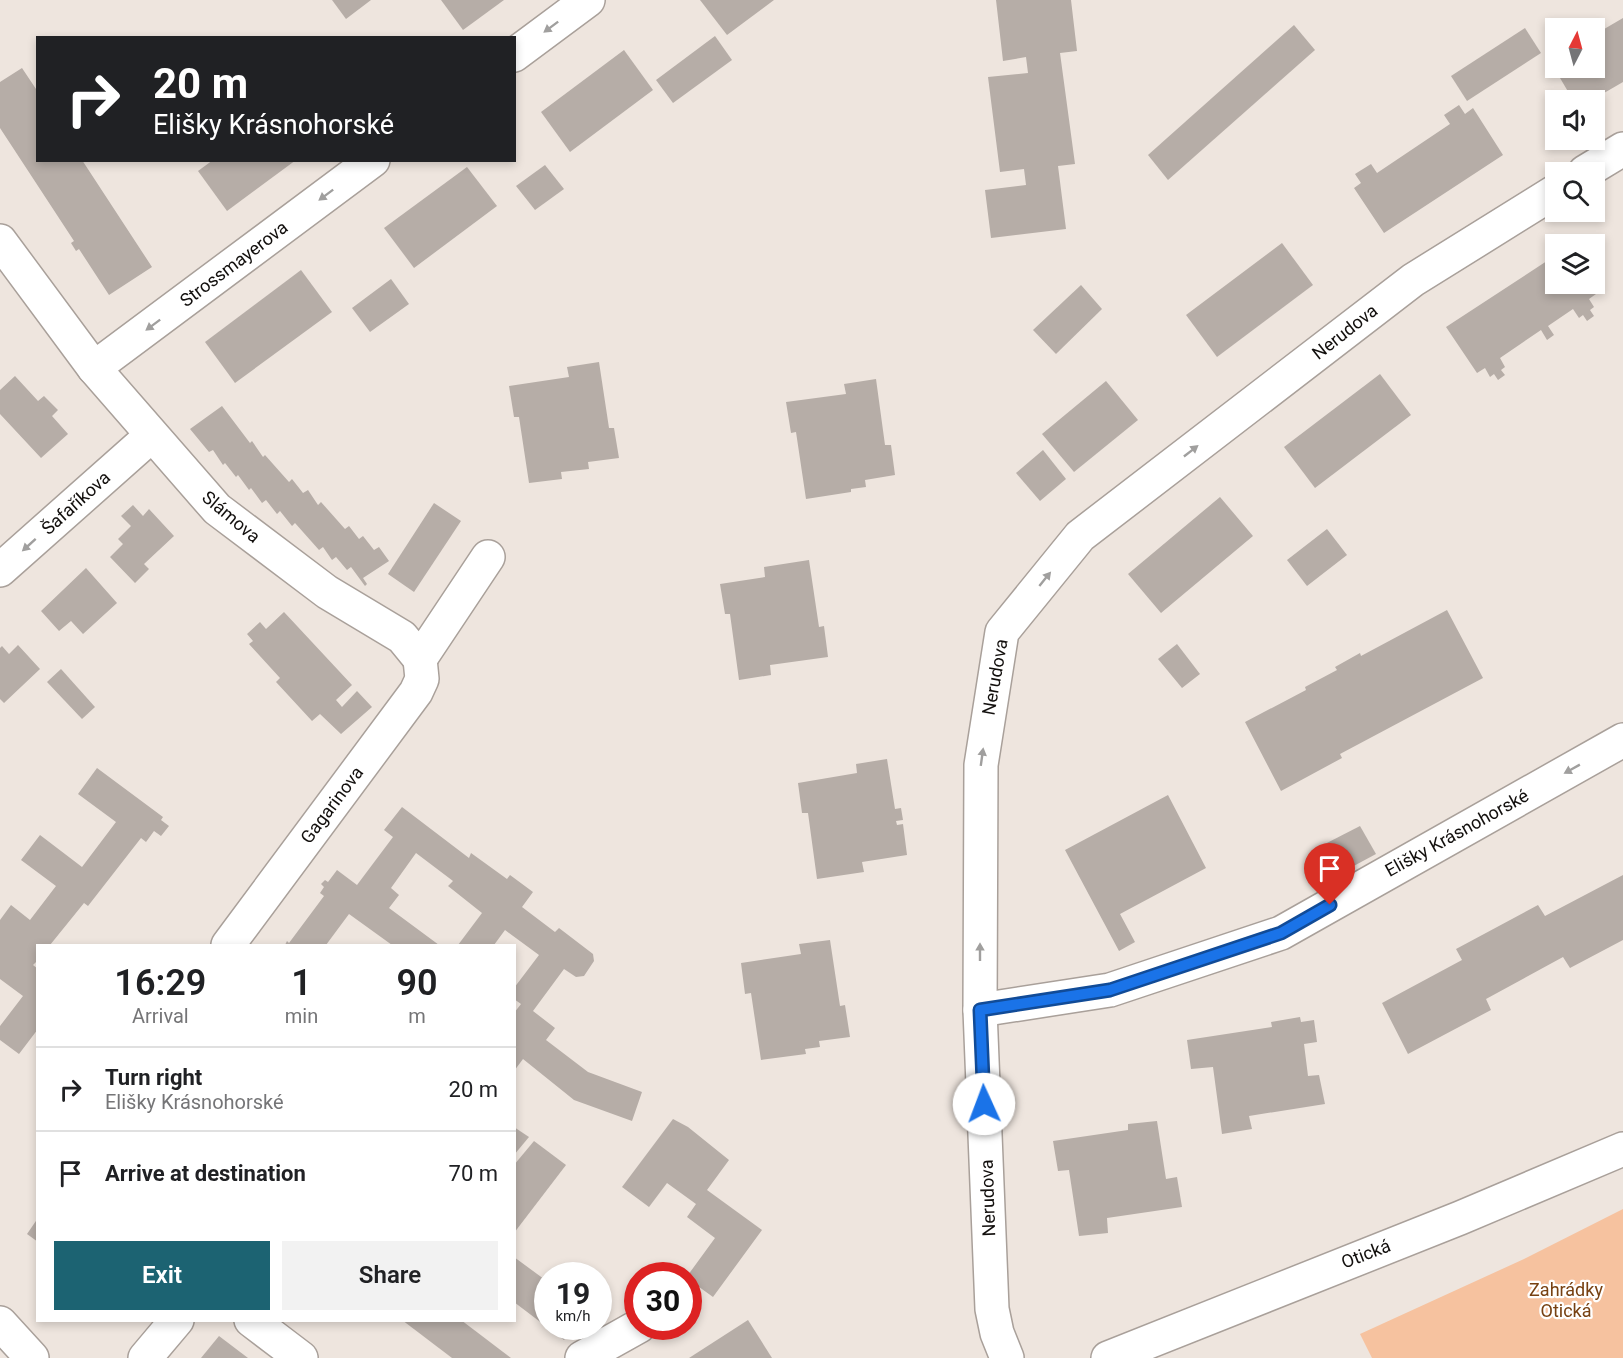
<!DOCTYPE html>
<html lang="en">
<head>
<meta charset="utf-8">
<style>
	body { margin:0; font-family:Roboto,sans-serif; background:#f2f2f2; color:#202124; height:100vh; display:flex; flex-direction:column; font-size:22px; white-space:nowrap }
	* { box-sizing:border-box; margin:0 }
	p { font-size:20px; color:#757577 }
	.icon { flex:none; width:33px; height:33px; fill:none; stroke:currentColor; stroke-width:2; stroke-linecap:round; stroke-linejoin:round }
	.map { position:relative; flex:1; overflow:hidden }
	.drawer { position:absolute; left:36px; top:944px; width:480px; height:378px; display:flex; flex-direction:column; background:#fff; border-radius:0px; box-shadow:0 3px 9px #0003 }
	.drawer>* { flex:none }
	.guide { position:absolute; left:36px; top:36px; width:480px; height:126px; border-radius:0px; box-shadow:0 3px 9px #0003; background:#202124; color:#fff; overflow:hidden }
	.needle { width:39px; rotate:6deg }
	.fabs { position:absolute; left:1545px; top:18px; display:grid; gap:12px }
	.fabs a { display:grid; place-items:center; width:60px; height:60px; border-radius:0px; background:#fff; box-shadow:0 3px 9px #0003; font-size:30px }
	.speed { position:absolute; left:534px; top:1262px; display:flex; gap:12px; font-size:30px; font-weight:700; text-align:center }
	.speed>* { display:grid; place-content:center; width:78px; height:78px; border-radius:50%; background:#fff; box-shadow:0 3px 9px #0003; line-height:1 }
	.speed small { font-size:15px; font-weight:400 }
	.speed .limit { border:9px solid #d22; background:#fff; color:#111 }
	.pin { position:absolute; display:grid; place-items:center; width:51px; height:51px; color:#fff; margin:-62px -26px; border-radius:50% 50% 50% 0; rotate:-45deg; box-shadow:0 0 6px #0007 }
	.pin .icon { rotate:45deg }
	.me { position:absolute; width:66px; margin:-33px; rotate:358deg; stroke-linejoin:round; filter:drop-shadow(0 0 4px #0008) }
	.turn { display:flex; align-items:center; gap:21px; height:126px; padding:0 18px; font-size:27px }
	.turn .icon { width:78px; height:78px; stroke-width:2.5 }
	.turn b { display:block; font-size:42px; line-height:51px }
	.eta { display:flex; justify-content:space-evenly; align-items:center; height:102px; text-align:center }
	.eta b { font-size:36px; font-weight:600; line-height:42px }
	.cta { display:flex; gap:12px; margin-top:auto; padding:12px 18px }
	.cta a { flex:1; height:69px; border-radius:0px; background:#1c6372; color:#fff; font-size:24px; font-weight:600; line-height:69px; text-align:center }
	.cta a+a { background:#f2f2f2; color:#202124 }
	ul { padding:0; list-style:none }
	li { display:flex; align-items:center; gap:18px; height:84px; padding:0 18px; border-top:2px solid #e0e0e0 }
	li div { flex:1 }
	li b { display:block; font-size:22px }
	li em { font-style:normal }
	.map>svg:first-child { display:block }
	.green { fill:#f6c29f }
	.building { fill:#b6ada7 }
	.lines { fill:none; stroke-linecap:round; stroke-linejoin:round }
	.street-casing { stroke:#a9a09a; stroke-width:36 }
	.secondary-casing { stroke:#a9a09a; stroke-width:36 }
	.street { stroke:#fff; stroke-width:33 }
	.secondary { stroke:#fff; stroke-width:33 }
	.oneway { fill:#a09f9e }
	.route-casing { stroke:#114b97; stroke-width:15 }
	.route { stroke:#1a73e8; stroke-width:10 }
	.labels { text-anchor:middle; stroke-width:4.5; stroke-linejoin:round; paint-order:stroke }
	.street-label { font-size:18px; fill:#120f0d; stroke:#fff }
	.park-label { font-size:18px; fill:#774112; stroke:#fff }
</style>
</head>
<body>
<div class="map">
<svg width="1623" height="1358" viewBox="0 0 1623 1358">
	<rect width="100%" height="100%" fill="#eee5de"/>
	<!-- green -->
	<polygon class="green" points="1623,1209 1623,1358 1372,1358 1360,1334 1524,1259"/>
	<!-- building -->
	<g class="building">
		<polygon points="332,0 371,0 346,19"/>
		<polygon points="441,0 504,0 463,30"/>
		<polygon points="700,0 774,0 727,35"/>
		<polygon points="996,0 1071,0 1077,51 1060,53 1075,164 1058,166 1066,229 991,238 985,190 1026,185 1024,169 1000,172 988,77 1028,73 1026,57 1003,61"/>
		<polygon points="1623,18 1623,82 1592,100 1573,100 1550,61 1556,58 1556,68 1594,68 1594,35"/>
		<polygon points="1294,25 1315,50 1168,180 1148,155"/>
		<polygon points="1525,28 1541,53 1467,101 1451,76"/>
		<polygon points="715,36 732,60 673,103 656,80"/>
		<polygon points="624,50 653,90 570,152 541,112"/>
		<polygon points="22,68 38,92 38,160 82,160 152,267 109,295 79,249 76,251 71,243 74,241 0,128 0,82"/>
		<polygon points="1459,105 1465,114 1473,108 1503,155 1384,233 1354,188 1361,183 1355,174 1371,164 1377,173 1450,124 1444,115"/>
		<polygon points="213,160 296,160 227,211 198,171"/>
		<polygon points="545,165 564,189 535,210 516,186"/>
		<polygon points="467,167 497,206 414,268 384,228"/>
		<polygon points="1282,243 1313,285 1217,357 1186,315"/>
		<polygon points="1556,255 1556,284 1589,284 1596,294 1589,299 1594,307 1590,310 1594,316 1587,321 1583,315 1579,318 1573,309 1548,326 1554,335 1547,340 1541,330 1500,358 1505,367 1501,370 1505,375 1498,380 1494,374 1490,377 1485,368 1477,373 1446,327"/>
		<polygon points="301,270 332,312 235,383 205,342"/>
		<polygon points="391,279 409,304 370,332 352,308"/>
		<polygon points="1081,285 1102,309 1056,354 1033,330"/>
		<polygon points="599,362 609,428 614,428 619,458 588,462 589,469 561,472 562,479 529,483 519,417 514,417 509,386 569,377 567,367"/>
		<polygon points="1380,374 1411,415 1315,488 1284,447"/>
		<polygon points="15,376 38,401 44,396 58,410 52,416 68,434 41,458 0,414 0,390"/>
		<polygon points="876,379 885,445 891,445 895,475 865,480 866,487 851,489 851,492 806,499 796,432 791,433 786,402 846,394 844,384"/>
		<polygon points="1106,381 1138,420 1074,472 1042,434"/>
		<polygon points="222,406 250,443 252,441 263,457 265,455 289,482 292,479 303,493 308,490 318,505 321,502 345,529 349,526 359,539 363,536 374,550 379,547 389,561 363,578 367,584 365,586 351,567 347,570 336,557 332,560 323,547 319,550 295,523 292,526 280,511 277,514 266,500 262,503 251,488 249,490 238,475 236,477 225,463 223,465 213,450 209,452 190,429"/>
		<polygon points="1043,450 1066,479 1040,501 1016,473"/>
		<polygon points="1220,497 1253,536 1161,613 1128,574"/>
		<polygon points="434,503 461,521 414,592 388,574"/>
		<polygon points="133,505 143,516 149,509 174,536 144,564 149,569 135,583 110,557 123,544 118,539 131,526 121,516"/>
		<polygon points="1327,529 1347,555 1307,586 1287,560"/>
		<polygon points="809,560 819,627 824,626 828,657 770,665 771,675 739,680 730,614 725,614 720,584 765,577 764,567"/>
		<polygon points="86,568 117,603 83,634 71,621 59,631 41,611"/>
		<polygon points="1447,610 1483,678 1340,754 1342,758 1281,791 1245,722 1306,690 1305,687 1337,670 1335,667 1360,653 1361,656"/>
		<polygon points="284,612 352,685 336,700 342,707 357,691 372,707 341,734 320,714 312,721 276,682 280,678 249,644 253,641 247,634 260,622 266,629"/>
		<polygon points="1177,644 1200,674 1182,688 1158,659"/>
		<polygon points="18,645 40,669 4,703 0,699 0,648 2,646 9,654"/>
		<polygon points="61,669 95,707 82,719 47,682"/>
		<polygon points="887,759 895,809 901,808 903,820 896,821 897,825 903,824 907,855 862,862 864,872 817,879 808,813 802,813 798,783 857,773 856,764"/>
		<polygon points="97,768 163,817 161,820 169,826 161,836 154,831 146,842 141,838 88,906 84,903 50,945 38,945 38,960 33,965 38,969 38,1029 19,1054 0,1040 0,1026 23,996 0,979 0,920 11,905 30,920 56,886 21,860 40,835 82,867 116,822 78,794"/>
		<polygon points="1168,795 1206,868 1120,914 1135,942 1119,951 1065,850"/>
		<polygon points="402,807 469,858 471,853 507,879 510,875 533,892 522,907 555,932 559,928 593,954 594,961 584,976 576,977 564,969 533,1011 555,1028 546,1040 588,1072 642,1092 632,1121 574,1100 523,1059 514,1071 514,1013 521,1004 514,999 514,988 539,955 505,930 494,945 458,945 482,913 448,886 453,881 416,853 391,888 399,895 389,908 439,945 392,945 349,914 326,945 285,945 287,941 289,943 324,896 320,893 324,887 321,884 325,880 328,882 337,870 357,885 393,837 384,830"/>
		<polygon points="1360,826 1376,854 1335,876 1321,846"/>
		<polygon points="1623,875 1623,940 1570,968 1563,957 1486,999 1491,1010 1408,1054 1382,1003 1462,960 1456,949 1538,905 1545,916"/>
		<polygon points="830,940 840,1006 845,1005 850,1037 819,1041 820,1047 805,1049 806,1054 761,1060 751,993 745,994 741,963 801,954 799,944"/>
		<polygon points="1300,1017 1301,1022 1314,1020 1317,1042 1304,1044 1308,1076 1319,1075 1325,1104 1249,1116 1252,1129 1222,1134 1213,1067 1191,1069 1187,1040 1272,1027 1271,1022"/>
		<polygon points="673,1119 688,1127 729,1160 707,1190 762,1230 713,1297 688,1279 688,1275 715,1238 687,1217 696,1204 667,1183 649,1207 622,1187"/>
		<polygon points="1157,1121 1166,1179 1177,1177 1182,1207 1107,1218 1108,1233 1079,1236 1069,1170 1058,1171 1053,1141 1128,1130 1128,1124"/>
		<polygon points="514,1127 529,1137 514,1155"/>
		<polygon points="534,1141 566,1165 514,1233 514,1165"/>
		<polygon points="38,1218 38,1242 27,1234"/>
		<polygon points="514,1257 548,1282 548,1326 574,1326 564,1340 514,1302"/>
		<polygon points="402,1320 461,1320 511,1358 452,1358"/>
		<polygon points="748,1320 772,1358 689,1358"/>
		<polygon points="219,1336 248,1358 201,1358"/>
	</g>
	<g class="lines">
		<!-- street casing -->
		<g class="street-casing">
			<g id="street">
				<polyline points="514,55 588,0"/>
				<polyline points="1585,172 1623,149"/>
				<polyline points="0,241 94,368 217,509 327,592 402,637 420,659 488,557"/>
				<polyline points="94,368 373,160"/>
				<polyline points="0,570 151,436"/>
				<polyline points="228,945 416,692 422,679 420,659"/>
				<polyline points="980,1010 1110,990 1281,933 1623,740"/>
				<polyline points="251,1320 301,1358"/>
				<polyline points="0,1323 32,1358"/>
				<polyline points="145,1358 177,1320"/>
				<polyline points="582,1358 639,1326"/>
				<polyline points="1007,1358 997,1333 992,1309 980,1010 981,765 1002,632 1080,536 1413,280 1556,191"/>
			</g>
		</g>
		<!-- secondary casing -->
		<g class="secondary-casing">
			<polyline id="secondary" points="1108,1358 1460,1218 1623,1149"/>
		</g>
		<!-- street -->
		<use href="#street" class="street"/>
		<!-- secondary -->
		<use href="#secondary" class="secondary"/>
	</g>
	<!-- one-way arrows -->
	<defs><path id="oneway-solid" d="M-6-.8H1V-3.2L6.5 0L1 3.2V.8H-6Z" transform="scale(1.5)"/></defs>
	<g class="oneway">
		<use href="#oneway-solid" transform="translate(551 27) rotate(143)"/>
		<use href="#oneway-solid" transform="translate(326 195) rotate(143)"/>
		<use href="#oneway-solid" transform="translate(153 325) rotate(143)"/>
		<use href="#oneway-solid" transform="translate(1191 451) rotate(-38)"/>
		<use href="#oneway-solid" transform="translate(29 545) rotate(138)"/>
		<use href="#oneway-solid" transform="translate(1045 579) rotate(-51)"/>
		<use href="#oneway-solid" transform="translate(982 757) rotate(-82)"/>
		<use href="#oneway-solid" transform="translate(1572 769) rotate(151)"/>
		<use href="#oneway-solid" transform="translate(980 952) rotate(-90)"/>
	</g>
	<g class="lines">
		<!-- route casing -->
		<g class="route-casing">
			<polyline id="route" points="984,1104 980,1010 1110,990 1281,933 1330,905"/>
		</g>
		<!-- route -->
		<use href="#route" class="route"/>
	</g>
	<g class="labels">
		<!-- street labels -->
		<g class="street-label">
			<text transform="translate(234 264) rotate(-37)" y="6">Strossmayerova</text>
			<text transform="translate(1345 332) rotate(-38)" y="6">Nerudova</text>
			<text transform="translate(76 503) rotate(-42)" y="6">Šafaříkova</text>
			<text transform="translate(231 517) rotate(40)" y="6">Slámova</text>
			<text transform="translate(995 677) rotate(-80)" y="6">Nerudova</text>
			<text transform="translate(332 805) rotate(-53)" y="6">Gagarinova</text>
			<text transform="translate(1457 833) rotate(-29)" y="6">Elišky Krásnohorské</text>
			<text transform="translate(988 1198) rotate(-92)" y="6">Nerudova</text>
			<text transform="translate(1366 1254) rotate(-21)" y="6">Otická</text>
		</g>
		<!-- park labels -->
		<g class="park-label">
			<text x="1566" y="1296">Zahrádky<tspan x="1566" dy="21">Otická</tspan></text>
		</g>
	</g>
</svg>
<div class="fabs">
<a><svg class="needle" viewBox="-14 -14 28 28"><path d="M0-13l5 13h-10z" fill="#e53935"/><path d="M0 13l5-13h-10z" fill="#757577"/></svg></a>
<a><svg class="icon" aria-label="sound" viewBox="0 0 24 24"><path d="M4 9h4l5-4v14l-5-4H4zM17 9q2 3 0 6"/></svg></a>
<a><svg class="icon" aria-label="search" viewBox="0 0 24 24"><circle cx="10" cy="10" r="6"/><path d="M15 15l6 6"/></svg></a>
<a><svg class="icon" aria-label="layers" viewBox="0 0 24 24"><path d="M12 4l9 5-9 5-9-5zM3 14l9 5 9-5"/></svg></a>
</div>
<div class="speed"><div>19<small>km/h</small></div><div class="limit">30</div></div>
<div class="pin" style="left:1330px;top:905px;background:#d93025"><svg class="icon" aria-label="arrive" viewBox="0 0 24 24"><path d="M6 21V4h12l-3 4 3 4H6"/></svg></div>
<svg class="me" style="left:984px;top:1104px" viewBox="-20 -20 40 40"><circle r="19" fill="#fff"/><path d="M0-13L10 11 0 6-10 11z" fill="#1a73e8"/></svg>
<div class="guide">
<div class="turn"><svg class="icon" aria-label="right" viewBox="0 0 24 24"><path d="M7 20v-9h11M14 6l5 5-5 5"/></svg><div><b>20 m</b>Elišky Krásnohorské</div></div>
</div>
<section class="drawer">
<div class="eta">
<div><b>16:29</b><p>Arrival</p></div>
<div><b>1</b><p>min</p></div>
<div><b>90</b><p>m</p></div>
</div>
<ul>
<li><svg class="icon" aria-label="right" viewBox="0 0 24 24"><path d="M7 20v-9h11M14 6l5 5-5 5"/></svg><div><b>Turn right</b><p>Elišky Krásnohorské</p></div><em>20 m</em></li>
<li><svg class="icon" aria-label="arrive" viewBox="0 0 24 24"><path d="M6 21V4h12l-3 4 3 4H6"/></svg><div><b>Arrive at destination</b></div><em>70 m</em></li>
</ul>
<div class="cta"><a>Exit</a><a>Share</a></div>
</section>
</div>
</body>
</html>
